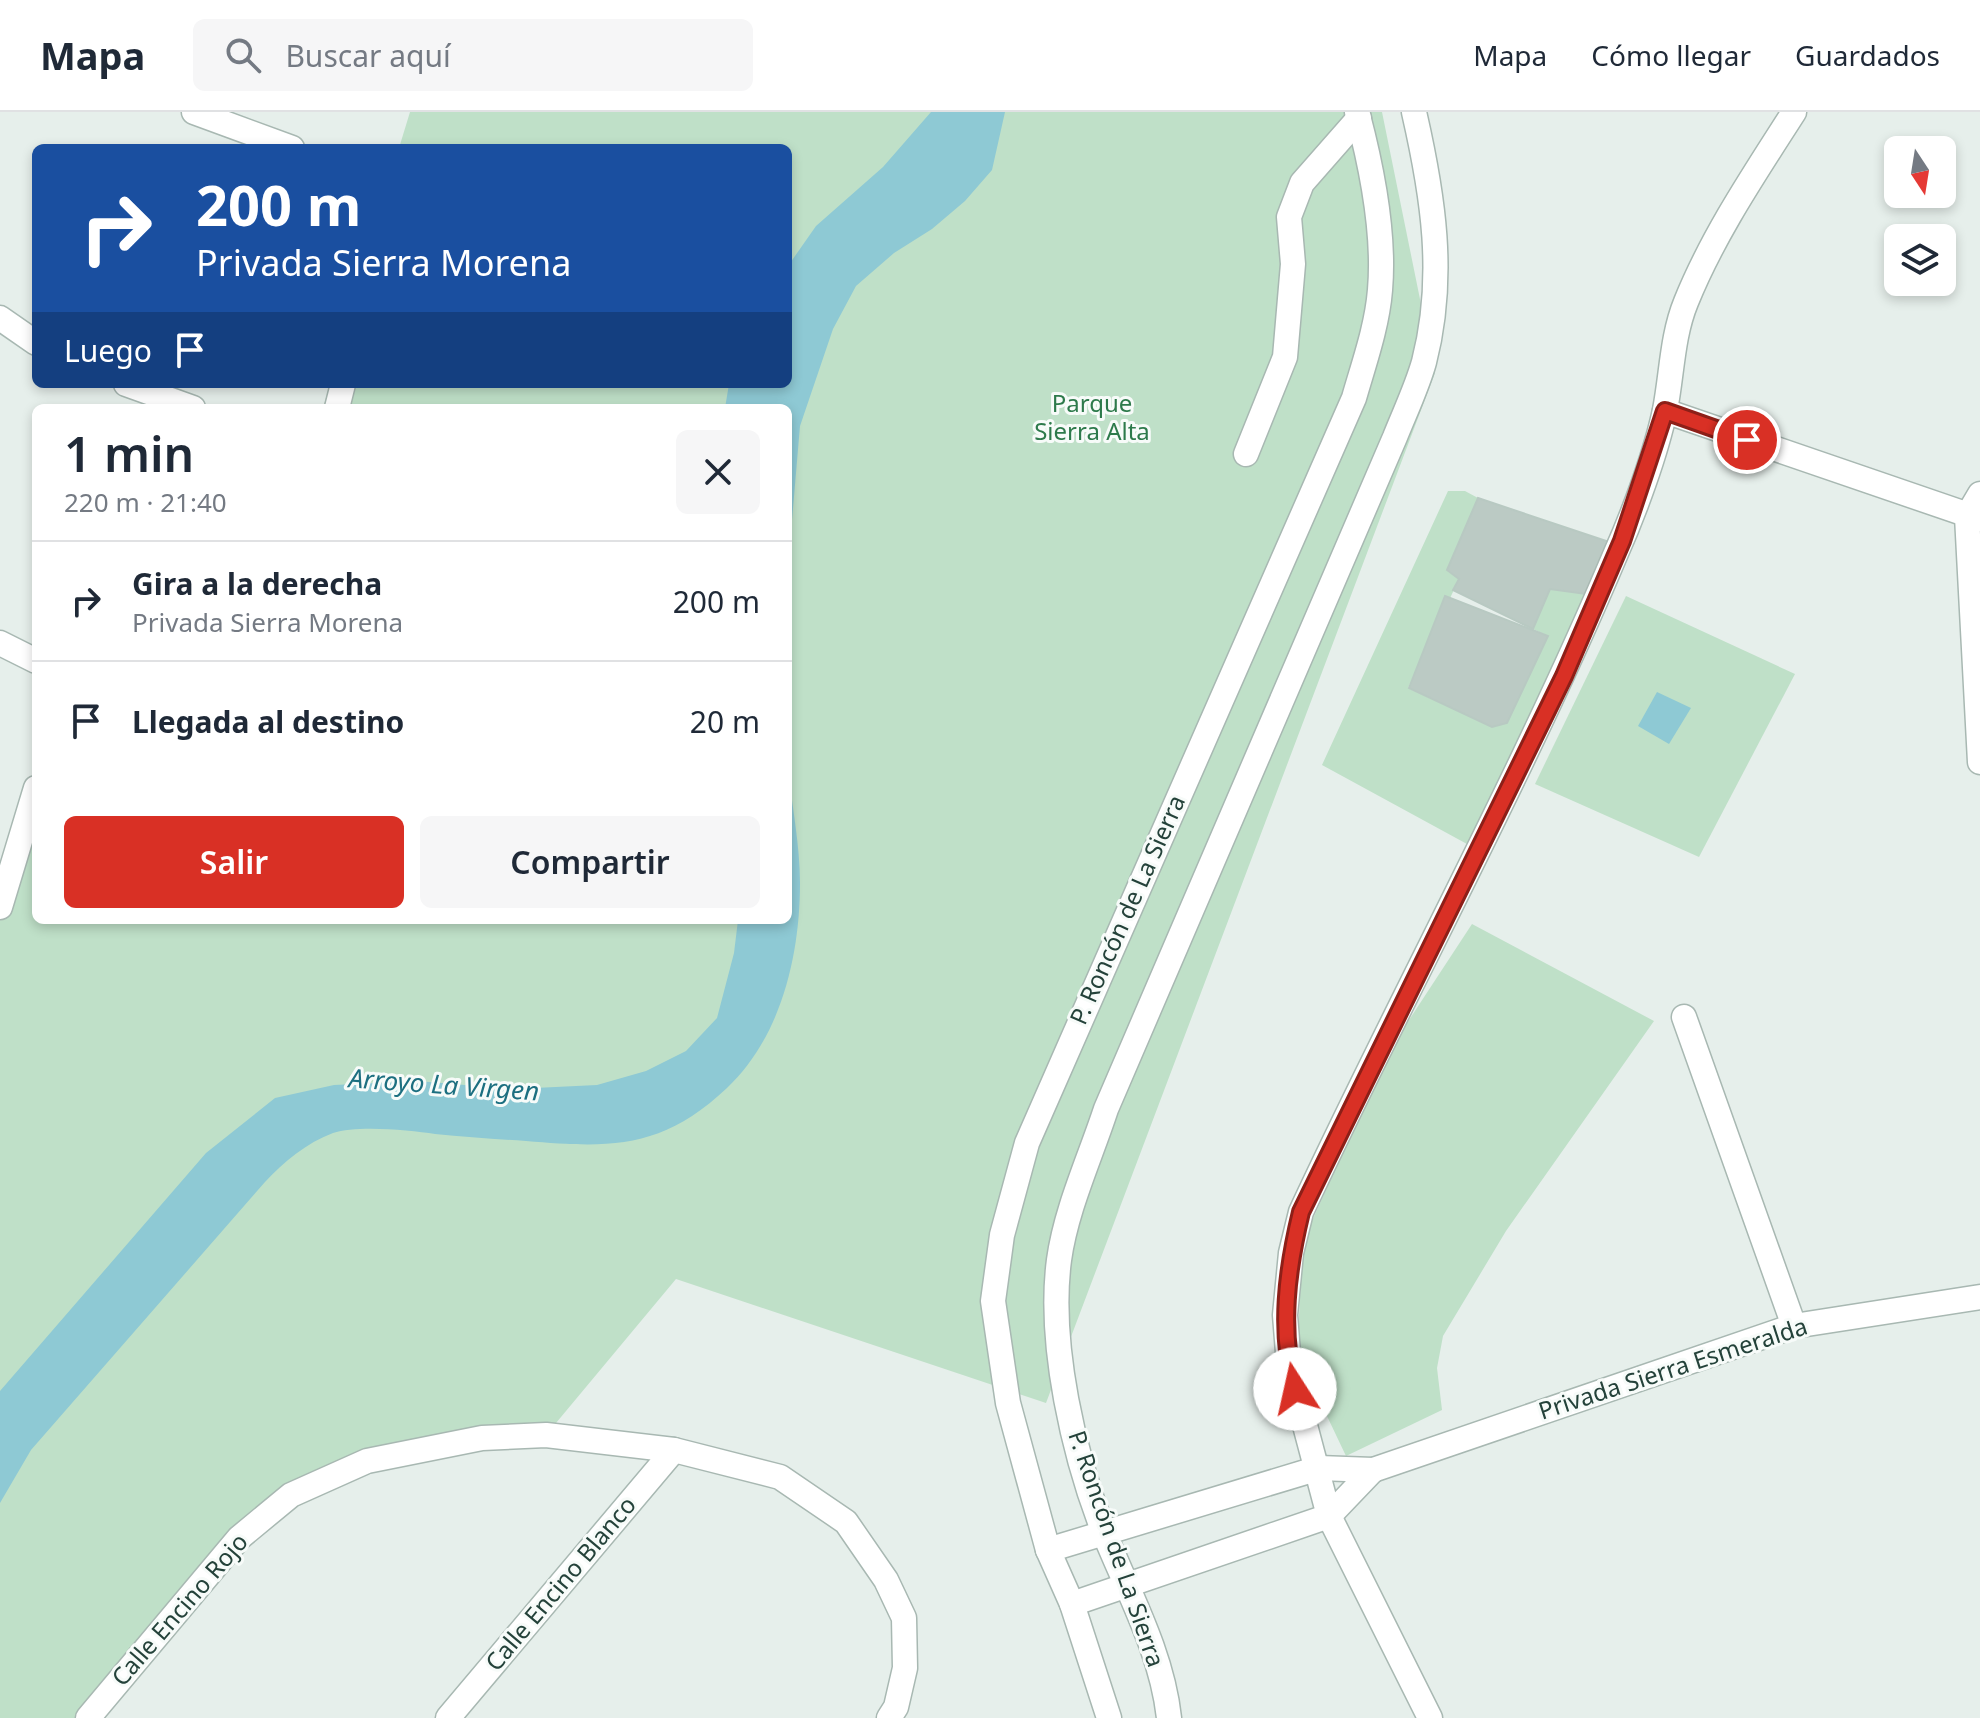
<!DOCTYPE html>
<html lang="es">
<head>
<meta charset="utf-8">
<style>
	body { margin:0; font-family:"Noto Sans",sans-serif; background:#f6f6f7; color:#1f2937; height:100vh; display:flex; flex-direction:column; font-size:30px; white-space:nowrap }
	* { box-sizing:border-box; margin:0 }
	p { font-size:26px; color:#747a83 }
	.icon { flex:none; width:44px; height:44px; fill:none; stroke:currentColor; stroke-width:2; stroke-linecap:round; stroke-linejoin:round }
	.map { position:relative; flex:1; overflow:hidden }
	.panel { position:absolute; left:32px; top:292px; width:760px; height:520px; display:flex; flex-direction:column; background:#fff; border-radius:12px; box-shadow:0 4px 12px #0003 }
	.panel>* { flex:none }
	.hud { position:absolute; left:32px; top:32px; width:760px; height:244px; border-radius:12px; box-shadow:0 4px 12px #0003; background:#1a4fa0; color:#fff; overflow:hidden }
	.needle { width:52px; rotate:168deg }
	.controls { position:absolute; left:1884px; top:24px; display:grid; gap:16px }
	.controls a { display:grid; place-items:center; width:72px; height:72px; border-radius:12px; background:#fff; box-shadow:0 4px 12px #0003; font-size:40px }
	.pin { position:absolute; display:grid; place-items:center; width:68px; height:68px; color:#fff; margin:-34px; border:4px solid #fff; border-radius:50%; box-shadow:0 2px 8px #0007 }
	.me { position:absolute; width:88px; margin:-44px; rotate:350deg; stroke-linejoin:round; filter:drop-shadow(0 0 6px #0008) }
	.turn { display:flex; align-items:center; gap:28px; height:168px; padding:0 32px; font-size:36px }
	.turn .icon { width:104px; height:104px; stroke-width:2.5 }
	.turn b { display:block; font-size:56px; line-height:68px }
	.then { display:flex; align-items:center; height:76px; padding:0 32px; background:#0003; gap:16px; font-size:30px }
	.round { display:grid; place-items:center; flex:none; width:84px; height:84px; border-radius:12px; background:#f6f6f7 }
	.head { display:flex; align-items:center; justify-content:space-between; height:136px; padding:0 32px }
	h1 { font-size:48px; font-weight:600; line-height:60px }
	.button { display:flex; gap:16px; margin-top:auto; padding:16px 32px }
	.button a { flex:1; height:92px; border-radius:12px; background:#d93025; color:#fff; font-size:32px; font-weight:600; line-height:92px; text-align:center }
	.button a+a { background:#f6f6f7; color:#1f2937 }
	ul { padding:0; list-style:none }
	li { display:flex; align-items:center; gap:24px; height:120px; padding:0 32px; border-top:2px solid #e0e1e3 }
	li div { flex:1 }
	li b { display:block; font-size:30px }
	li em { font-style:normal }
	header { display:flex; align-items:center; gap:48px; box-sizing:border-box; height:112px; padding:0 40px; background:#fff; border-bottom:2px solid #e0e1e3 }
	header strong { font-size:38px }
	nav { display:flex; gap:44px; margin-inline-start:auto; font-size:28px }
	.search { width:560px; height:72px; background:#f6f6f7; display:flex; align-items:center; gap:20px; box-sizing:border-box; padding:0 28px; border-radius:12px; color:#747a83; font-size:30px }
	.map>svg:first-child { display:block }
	.green { fill:#bfe0c8 }
	.water { fill:#8ec9d4 }
	.building { fill:#bbcac4; stroke:#b8c9c2; stroke-width:2 }
	.lines { fill:none; stroke-linecap:round; stroke-linejoin:round }
	.minor-casing { stroke:#a8b8b2; stroke-width:27 }
	.minor { stroke:#fff; stroke-width:24 }
	.route-casing { stroke:#8d1f18; stroke-width:20 }
	.route { stroke:#d93025; stroke-width:14 }
	.labels { text-anchor:middle; stroke-width:6; stroke-linejoin:round; paint-order:stroke }
	.park-label { font-size:24px; fill:#2d7a4b; stroke:#f7fbf9 }
	.street-label { font-size:24px; fill:#24423a; stroke:#f7fbf9 }
	.water-label { font-size:26px; font-style:italic; fill:#1c6f80; stroke:#f7fbf9 }
</style>
</head>
<body>
<header>
<strong>Mapa</strong>
<div class="search"><svg class="icon" aria-label="search" viewBox="0 0 24 24"><circle cx="10" cy="10" r="6"/><path d="M15 15l6 6"/></svg>Buscar aquí</div>
<nav><a>Mapa</a><a>Cómo llegar</a><a>Guardados</a></nav>
</header>
<div class="map">
<svg width="1980" height="1606" viewBox="0 0 1980 1606">
	<rect width="100%" height="100%" fill="#e6efeb"/>
	<!-- green -->
	<g class="green">
		<polygon points="410,0 1382,0 1435,261 1046,1291 676,1167 546,1323 427,1336 291,1383 88,1606 0,1606 0,797 36,676 36,808 788,808 788,296 323,296 330,272 788,272 788,36 399,36"/>
		<polygon points="1448,379 1465,379 1478,386 1447,458 1459,467 1408,576 1492,615 1507,611 1548,524 1533,517 1550,477 1593,483 1478,738 1322,653"/>
		<polygon points="1626,484 1795,562 1699,745 1535,672"/>
		<polygon points="1472,812 1654,909 1506,1119 1443,1224 1437,1256 1442,1298 1346,1344 1297,1241 1303,1129 1388,940"/>
	</g>
	<!-- water -->
	<g class="water">
		<polygon points="931,0 1005,0 992,58 965,89 932,117 894,141 856,174 833,217 800,314 788,455 788,296 725,296 729,272 788,272 788,154 816,114 883,55"/>
		<polygon points="1657,580 1691,596 1669,632 1638,614"/>
		<path d="M 788,657 C 792,694 800,733 800,771 C 800,844 781,925 727,976 C 661,1038 610,1036 526,1029 C 496,1027 465,1025 435,1022 C 410,1018 357,1013 333,1021 C 306,1031 284,1050 265,1070 L 31,1338 L 0,1391 L 0,1279 L 206,1041 L 275,986 L 334,973 L 417,969 L 514,977 L 597,973 L 646,959 L 686,939 L 717,906 L 734,841 L 738,808 L 788,808 Z"/>
	</g>
	<!-- building -->
	<g class="building">
		<polygon points="1478,386 1609,430 1593,483 1550,477 1533,517 1453,478 1459,467 1447,458"/>
		<polygon points="1445,484 1548,524 1507,611 1492,615 1409,576"/>
	</g>
	<g class="lines">
		<!-- minor casing -->
		<g class="minor-casing">
			<g id="minor">
				<polyline points="194,0 292,36"/>
				<polyline points="0,206 36,231"/>
				<polyline points="126,272 193,296"/>
				<polyline points="337,296 343,272"/>
				<polyline points="1665,299 1980,407"/>
				<polyline points="1246,342 1285,245 1293,152 1289,105 1302,71 1359,6"/>
				<polyline points="1980,382 1967,404 1980,650"/>
				<polyline points="0,531 36,549"/>
				<polyline points="0,795 36,676"/>
				<polyline points="1684,905 1794,1214"/>
				<polyline points="1048,1438 1319,1356 1373,1358 1794,1214 1980,1185"/>
				<polyline points="1072,1492 1329,1404 1373,1358"/>
				<polyline points="88,1606 239,1426 291,1383 367,1349 482,1326 546,1323 674,1338 780,1365 846,1410 886,1468 904,1506 905,1556 896,1595 889,1606"/>
				<polyline points="448,1606 674,1338"/>
				<path d="M 1109,1606 L 1072,1492 L 1048,1438 L 1008,1291 L 993,1189 L 1002,1123 L 1027,1031 L 1354,286 C 1364,251 1377,215 1380,178 C 1385,120 1372,56 1357,0"/>
				<path d="M 1169,1606 C 1162,1541 1129,1482 1105,1423 C 1074,1345 1048,1232 1059,1148 C 1066,1097 1090,1046 1106,997 L 1395,325 C 1405,300 1417,275 1424,250 C 1446,165 1433,83 1414,0"/>
				<path d="M 1430,1606 L 1329,1404 L 1289,1253 L 1285,1203 L 1291,1141 L 1301,1100 C 1404,879 1521,666 1616,441 C 1634,401 1656,341 1665,298 C 1672,262 1672,224 1686,190 C 1713,123 1755,61 1794,0"/>
			</g>
		</g>
		<!-- minor -->
		<use href="#minor" class="minor"/>
	</g>
	<g class="lines">
		<!-- route casing -->
		<g class="route-casing">
			<path id="route" d="M 1295,1277 C 1279,1218 1287,1158 1301,1100 L 1564,564 L 1622,429 L 1665,299 L 1747,328"/>
		</g>
		<!-- route -->
		<use href="#route" class="route"/>
	</g>
	<g class="labels">
		<!-- park labels -->
		<g class="park-label">
			<text x="1092" y="300">Parque<tspan x="1092" dy="28">Sierra Alta</tspan></text>
		</g>
		<!-- street labels -->
		<g class="street-label">
			<text transform="translate(1128 798) rotate(-66)" y="8">P. Roncón de La Sierra</text>
			<text transform="translate(1673 1257) rotate(-18)" y="8">Privada Sierra Esmeralda</text>
			<text transform="translate(1116 1437) rotate(71)" y="8">P. Roncón de La Sierra</text>
			<text transform="translate(561 1472) rotate(-50)" y="8">Calle Encino Blanco</text>
			<text transform="translate(180 1498) rotate(-49)" y="8">Calle Encino Rojo</text>
		</g>
		<!-- water labels -->
		<g class="water-label">
			<text transform="translate(444 973) rotate(4)" y="9">Arroyo La Virgen</text>
		</g>
	</g>
</svg>
<div class="controls">
<a><svg class="needle" viewBox="-14 -14 28 28"><path d="M0-13l5 13h-10z" fill="#e53935"/><path d="M0 13l5-13h-10z" fill="#747a83"/></svg></a>
<a><svg class="icon" aria-label="layers" viewBox="0 0 24 24"><path d="M12 4l9 5-9 5-9-5zM3 14l9 5 9-5"/></svg></a>
</div>
<div class="pin" style="left:1747px;top:328px;background:#d93025"><svg class="icon" aria-label="arrive" viewBox="0 0 24 24"><path d="M6 21V4h12l-3 4 3 4H6"/></svg></div>
<svg class="me" style="left:1295px;top:1277px" viewBox="-20 -20 40 40"><circle r="19" fill="#fff"/><path d="M0-13L10 11 0 6-10 11z" fill="#d93025"/></svg>
<div class="hud">
<div class="turn"><svg class="icon" aria-label="right" viewBox="0 0 24 24"><path d="M7 20v-9h11M14 6l5 5-5 5"/></svg><div><b>200 m</b>Privada Sierra Morena</div></div>
<div class="then">Luego<svg class="icon" aria-label="arrive" viewBox="0 0 24 24"><path d="M6 21V4h12l-3 4 3 4H6"/></svg></div>
</div>
<section class="panel">
<div class="head"><div><h1>1 min</h1><p>220 m · 21:40</p></div><a class="round"><svg class="icon" aria-label="close" viewBox="0 0 24 24"><path d="M6 6l12 12M18 6L6 18"/></svg></a></div>
<ul>
<li><svg class="icon" aria-label="right" viewBox="0 0 24 24"><path d="M7 20v-9h11M14 6l5 5-5 5"/></svg><div><b>Gira a la derecha</b><p>Privada Sierra Morena</p></div><em>200 m</em></li>
<li><svg class="icon" aria-label="arrive" viewBox="0 0 24 24"><path d="M6 21V4h12l-3 4 3 4H6"/></svg><div><b>Llegada al destino</b></div><em>20 m</em></li>
</ul>
<div class="button"><a>Salir</a><a>Compartir</a></div>
</section>
</div>
</body>
</html>
